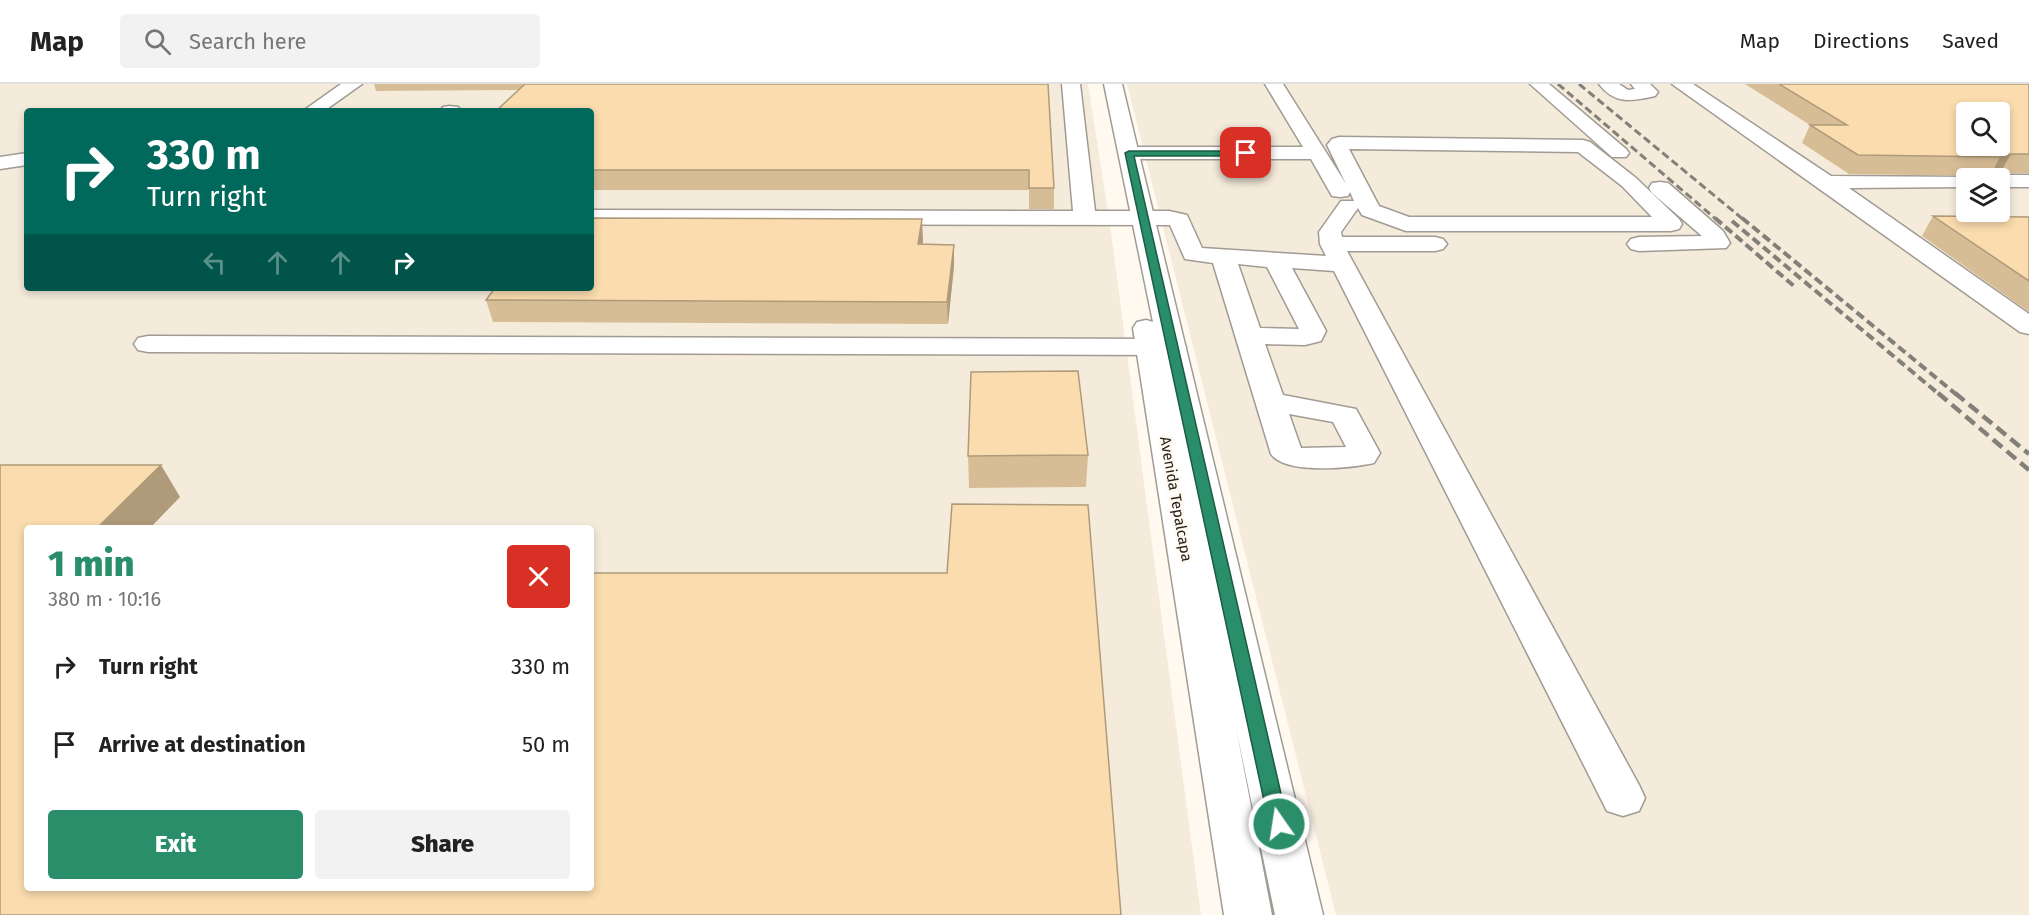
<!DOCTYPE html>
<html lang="en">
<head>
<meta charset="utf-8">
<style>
	body { margin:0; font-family:"Fira Sans",sans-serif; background:#f2f2f2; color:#222; height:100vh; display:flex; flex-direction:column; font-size:22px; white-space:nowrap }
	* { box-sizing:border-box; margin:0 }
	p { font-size:20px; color:#767676 }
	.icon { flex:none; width:33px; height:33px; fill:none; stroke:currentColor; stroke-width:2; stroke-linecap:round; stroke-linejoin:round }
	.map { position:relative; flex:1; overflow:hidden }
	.details { position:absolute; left:24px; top:441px; width:570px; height:366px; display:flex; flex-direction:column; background:#fff; border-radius:6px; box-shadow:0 3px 9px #0003 }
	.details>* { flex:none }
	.banner { position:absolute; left:24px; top:24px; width:570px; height:183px; border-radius:6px; box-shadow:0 3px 9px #0003; background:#00695c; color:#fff; overflow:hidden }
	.fabs { position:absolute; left:1956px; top:18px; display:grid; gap:12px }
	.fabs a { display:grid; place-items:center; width:54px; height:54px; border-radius:6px; background:#fff; box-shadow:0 3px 9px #0003; font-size:30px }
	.pin { position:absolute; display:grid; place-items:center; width:51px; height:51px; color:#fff; margin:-26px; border-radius:12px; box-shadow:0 3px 9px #0006 }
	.me { position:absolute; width:66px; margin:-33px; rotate:347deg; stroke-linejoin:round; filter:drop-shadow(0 0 4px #0008) }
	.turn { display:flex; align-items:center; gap:21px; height:126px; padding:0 24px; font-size:27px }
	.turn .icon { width:78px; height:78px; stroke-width:2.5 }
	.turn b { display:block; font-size:42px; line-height:51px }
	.lanes { display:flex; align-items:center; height:57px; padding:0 24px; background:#0003; justify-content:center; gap:30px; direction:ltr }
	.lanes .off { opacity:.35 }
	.round { display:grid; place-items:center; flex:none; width:63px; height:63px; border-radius:6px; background:#f2f2f2 }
	.overview { display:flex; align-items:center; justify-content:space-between; height:102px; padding:0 24px }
	h1 { font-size:36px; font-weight:800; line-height:45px; color:#298e69 }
	.action { display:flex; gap:12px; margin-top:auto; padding:12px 24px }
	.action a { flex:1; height:69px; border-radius:6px; background:#298e69; color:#fff; font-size:24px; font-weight:800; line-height:69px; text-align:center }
	.action a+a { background:#f2f2f2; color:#222 }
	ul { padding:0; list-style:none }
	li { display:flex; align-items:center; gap:18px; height:78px; padding:0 24px }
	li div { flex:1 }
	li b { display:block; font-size:22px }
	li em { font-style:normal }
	header { display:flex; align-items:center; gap:36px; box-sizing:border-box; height:84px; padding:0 30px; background:#fff; border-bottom:2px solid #e0e0e0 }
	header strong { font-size:28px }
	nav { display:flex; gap:33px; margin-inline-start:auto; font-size:21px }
	.search { width:420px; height:54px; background:#f2f2f2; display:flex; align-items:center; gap:15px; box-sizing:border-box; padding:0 21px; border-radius:6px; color:#767676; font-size:22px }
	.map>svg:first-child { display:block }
	.built { fill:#f5ebdb; fill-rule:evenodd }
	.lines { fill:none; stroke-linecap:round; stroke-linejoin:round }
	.minor-casing { stroke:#a19b93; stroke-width:3 }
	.major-casing { stroke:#a19b93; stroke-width:3 }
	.minor { fill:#fff; fill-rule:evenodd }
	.major { fill:#fff; fill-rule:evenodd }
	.rail-far2 { stroke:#837f79; stroke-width:3; stroke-dasharray:8 4; stroke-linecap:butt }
	.rail-far1 { stroke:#837f79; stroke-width:4; stroke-dasharray:9 4.5; stroke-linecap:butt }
	.rail { stroke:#837f79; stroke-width:4.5; stroke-dasharray:12 6; stroke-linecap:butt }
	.wall { fill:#d7bd96 }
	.shaded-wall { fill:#af9a7a }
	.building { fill:#fadcae; stroke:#af9a7a; stroke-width:1.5; fill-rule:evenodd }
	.route { fill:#298e69; stroke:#1b5c44; stroke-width:1.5 }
	.labels { text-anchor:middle; stroke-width:5; stroke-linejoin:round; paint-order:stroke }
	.street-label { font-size:15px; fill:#23211e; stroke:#fff9f0 }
</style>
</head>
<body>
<header>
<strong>Map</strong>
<div class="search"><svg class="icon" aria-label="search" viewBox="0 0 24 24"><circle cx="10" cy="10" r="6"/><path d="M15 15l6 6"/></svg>Search here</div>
<nav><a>Map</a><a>Directions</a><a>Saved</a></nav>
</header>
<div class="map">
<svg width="2029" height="831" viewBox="0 0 2029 831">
	<rect width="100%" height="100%" fill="#fff9f0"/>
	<!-- built -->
	<g class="built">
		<path d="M 0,0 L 1088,0 L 1110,141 L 1201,831 L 0,831 ZM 27,27 L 591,27 L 591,204 L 27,204 ZM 27,444 L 591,444 L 591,804 L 27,804 Z"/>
		<path d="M 1127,0 L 2029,0 L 2029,831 L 1336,831 ZM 1966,28 L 2000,28 L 2000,62 L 1966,62 ZM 1966,94 L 2000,94 L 2000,128 L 1966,128 Z"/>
	</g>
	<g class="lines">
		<!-- minor casing -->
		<g class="minor-casing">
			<g id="minor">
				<polygon points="341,0 362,0 324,27 303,27"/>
				<path d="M 1062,0 L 1080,0 L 1095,127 L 1169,127 L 1187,131 L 1202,164 L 1326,172 L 1320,160 L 1319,148 L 1341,117 L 1354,117 L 1350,108 L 1348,112 L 1340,113 L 1332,112 L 1311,75 L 1129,75 L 1122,73 L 1119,69 L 1122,65 L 1129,63 L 1303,63 L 1265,0 L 1283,0 L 1346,100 L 1327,61 L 1332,55 L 1339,53 L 1583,56 L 1590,58 L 1636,94 L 1679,135 L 1682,140 L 1679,145 L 1671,147 L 1406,147 L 1362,131 L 1358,124 L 1341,148 L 1342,153 L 1435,153 L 1443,155 L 1447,160 L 1443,165 L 1435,167 L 1347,167 L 1639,701 L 1645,714 L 1639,727 L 1623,732 L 1607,727 L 1334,187 L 1292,184 L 1326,247 L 1321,257 L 1305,261 L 1265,260 L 1283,311 L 1356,325 L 1380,369 L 1374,379 C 1351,384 1286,391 1271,370 L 1213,179 L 1185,175 L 1170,141 L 591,140 L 591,126 L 1073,127 ZM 1349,65 L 1578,68 L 1622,102 L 1652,133 L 1409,133 L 1379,122 ZM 1238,180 L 1267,183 L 1299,245 L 1260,244 ZM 1289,330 L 1333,338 L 1346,363 L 1301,364 Z"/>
				<polygon points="1530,0 1549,0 1626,65 1629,69 1626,73 1612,73"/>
				<path d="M 1599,0 L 1619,0 L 1628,6 L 1635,5 L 1631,0 L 1650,0 L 1658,8 L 1655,12 C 1632,17 1615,21 1599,0 Z"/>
				<polygon points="1672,0 1693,0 1831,92 1973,93 1975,94 1966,94 1966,103 1849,104 2029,230 2029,250 2020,248"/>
				<polygon points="449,22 458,23 461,27 440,27 443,23"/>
				<polygon points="27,69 27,81 0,85 0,73"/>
				<polygon points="2000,91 2029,91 2029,103 2000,103 2000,94 1991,94"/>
				<polygon points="1660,98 1668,99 1723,147 1730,159 1726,164 1639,167 1631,165 1627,160 1631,155 1639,153 1702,152 1652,109 1649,104 1652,99"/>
				<polygon points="148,252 1172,255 1182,257 1186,263 1182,269 1172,271 148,268 138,266 134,260 138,254"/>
			</g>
		</g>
		<!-- major casing -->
		<g class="major-casing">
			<polygon id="major" points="1104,0 1122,0 1323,831 1275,831 1236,644 1272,831 1224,831 1133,244 1137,238 1146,236 1153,238"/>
		</g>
		<!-- minor -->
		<use href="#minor" class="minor"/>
		<!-- major -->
		<use href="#major" class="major"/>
		<!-- rail-far2 -->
		<g class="rail-far2">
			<polyline points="1558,0 1717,136"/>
			<polyline points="1579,0 1744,136"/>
		</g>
		<!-- rail-far1 -->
		<g class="rail-far1">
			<polyline points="1715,134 1795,203"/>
			<polyline points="1742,134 1957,311"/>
			<polyline points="1732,137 1940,311"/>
		</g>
		<!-- rail -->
		<g class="rail">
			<polyline points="1938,309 2029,386"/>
			<polyline points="1955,309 2029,370"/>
		</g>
	</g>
	<!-- wall -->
	<g class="wall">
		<polygon points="374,0 1048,0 1054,104 1054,125 1029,125 1029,106 591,106 591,27 518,6 376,7"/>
		<polygon points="1745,0 2029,0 2029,89 2000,89 1990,92 1849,90 1802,59 1810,41"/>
		<polygon points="1933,132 2029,133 2029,228 1922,152"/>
		<polygon points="923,156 923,160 954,182 948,240 493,238 486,216"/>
		<polygon points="1088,371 1086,403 969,404 968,372"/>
	</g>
	<!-- shaded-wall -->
	<g class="shaded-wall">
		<polygon points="2011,70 2000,89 1990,92 2000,73"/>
		<polygon points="922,135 923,156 919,182 918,160"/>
		<polygon points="954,161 954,182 948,240 947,218"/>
		<polygon points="161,381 180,413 150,444 97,444"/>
	</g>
	<!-- building -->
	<g class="building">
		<polygon points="525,0 1048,0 1054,104 1029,104 1029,86 591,86 591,27 496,27"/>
		<path d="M 1779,0 L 2029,0 L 2029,70 L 2011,70 L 2000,73 L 1858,71 L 1810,41 L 1847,41 ZM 1966,28 L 2000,28 L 2000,62 L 1966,62 Z"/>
		<polygon points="1933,132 2029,133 2029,197"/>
		<polygon points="591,134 922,135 918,160 954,161 947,218 486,216 495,204 591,204"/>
		<polygon points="1078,287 1088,371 968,372 971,288"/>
		<polygon points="0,381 161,381 97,444 27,444 27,804 591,804 591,489 947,489 952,420 1088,421 1121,831 0,831"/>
	</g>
	<!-- route -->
	<polygon class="route" points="1129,67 1246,67 1250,69 1246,72 1134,72 1288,740 1285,746 1279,748 1272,746 1269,740 1125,69"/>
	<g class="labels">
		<!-- street labels -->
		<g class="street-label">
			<text transform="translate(1176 415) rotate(80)" y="5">Avenida Tepalcapa</text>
		</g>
	</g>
</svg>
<div class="fabs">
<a><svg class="icon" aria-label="search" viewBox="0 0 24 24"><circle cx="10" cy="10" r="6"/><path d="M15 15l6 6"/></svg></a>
<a><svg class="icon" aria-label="layers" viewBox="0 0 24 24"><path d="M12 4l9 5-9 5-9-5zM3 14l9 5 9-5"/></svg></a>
</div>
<div class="pin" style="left:1246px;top:69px;background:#d93025"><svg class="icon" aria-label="arrive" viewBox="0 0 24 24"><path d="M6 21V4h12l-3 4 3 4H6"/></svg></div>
<svg class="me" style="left:1279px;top:740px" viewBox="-20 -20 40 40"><circle r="17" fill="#298e69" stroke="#fff" stroke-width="3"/><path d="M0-11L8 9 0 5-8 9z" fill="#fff"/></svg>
<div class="banner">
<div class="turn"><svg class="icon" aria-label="right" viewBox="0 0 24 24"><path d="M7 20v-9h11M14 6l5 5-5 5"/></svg><div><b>330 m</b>Turn right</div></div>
<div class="lanes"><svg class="icon off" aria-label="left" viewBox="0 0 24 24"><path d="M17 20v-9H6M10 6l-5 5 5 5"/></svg><svg class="icon off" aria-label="ahead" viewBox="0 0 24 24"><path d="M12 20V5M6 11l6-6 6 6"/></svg><svg class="icon off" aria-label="ahead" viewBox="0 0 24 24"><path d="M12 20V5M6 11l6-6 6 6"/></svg><svg class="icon" aria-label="right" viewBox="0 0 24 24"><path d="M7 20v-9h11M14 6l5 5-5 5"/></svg></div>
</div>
<section class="details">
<div class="overview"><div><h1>1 min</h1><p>380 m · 10:16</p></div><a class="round" style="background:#d93025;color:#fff"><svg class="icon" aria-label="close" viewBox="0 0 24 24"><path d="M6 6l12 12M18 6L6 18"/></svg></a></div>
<ul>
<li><svg class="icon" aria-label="right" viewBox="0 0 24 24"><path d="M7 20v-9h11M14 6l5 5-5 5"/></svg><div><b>Turn right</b></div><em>330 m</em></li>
<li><svg class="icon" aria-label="arrive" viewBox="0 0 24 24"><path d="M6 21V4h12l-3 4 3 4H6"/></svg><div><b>Arrive at destination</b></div><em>50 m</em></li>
</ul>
<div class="action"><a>Exit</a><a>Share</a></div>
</section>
</div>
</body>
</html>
